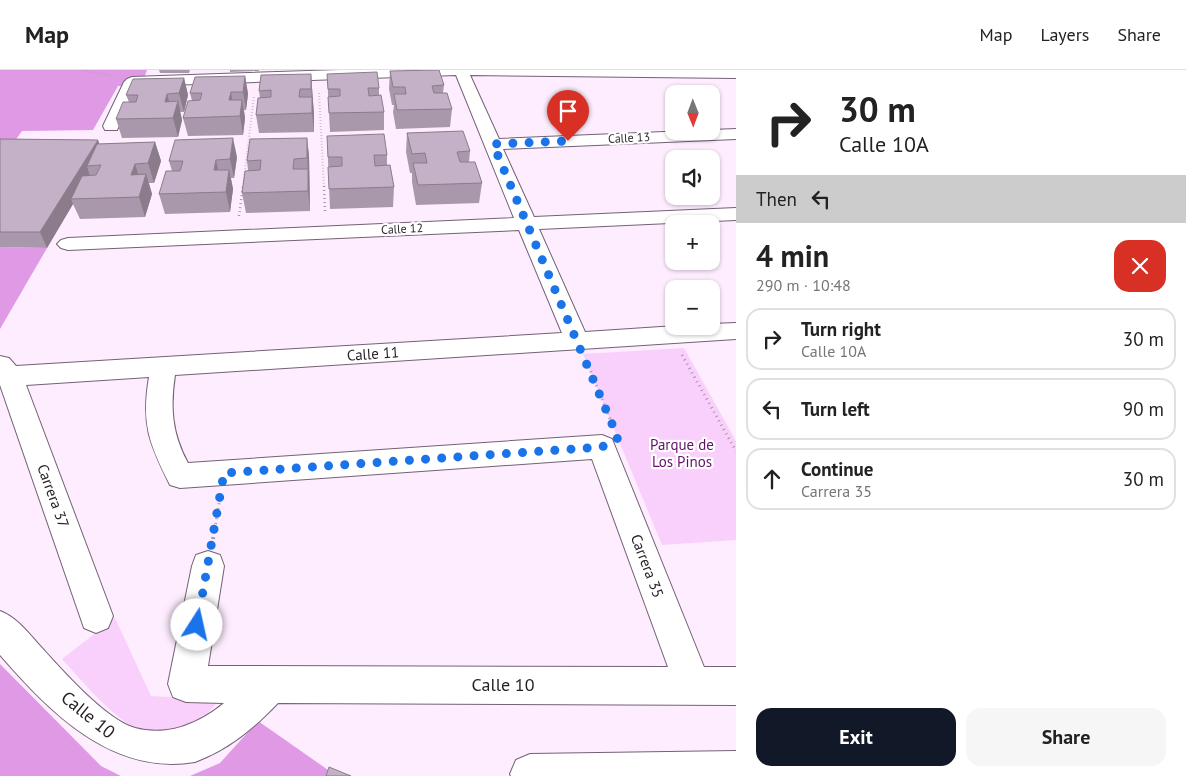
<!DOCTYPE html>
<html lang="en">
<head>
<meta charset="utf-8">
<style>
	body { margin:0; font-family:"PT Sans",sans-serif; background:#f6f6f6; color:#222; height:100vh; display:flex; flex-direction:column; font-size:19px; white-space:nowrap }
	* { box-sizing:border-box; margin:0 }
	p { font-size:16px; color:#767676 }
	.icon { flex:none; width:28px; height:28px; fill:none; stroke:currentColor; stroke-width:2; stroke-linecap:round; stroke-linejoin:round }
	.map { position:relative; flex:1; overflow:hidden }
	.panel { display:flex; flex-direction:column; background:#fff; width:450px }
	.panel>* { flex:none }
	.guide { background:#fff; color:#222; overflow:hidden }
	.needle { width:32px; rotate:179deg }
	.fabs { position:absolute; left:665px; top:15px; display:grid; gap:10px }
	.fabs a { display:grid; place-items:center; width:55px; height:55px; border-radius:10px; background:#fff; box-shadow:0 1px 4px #0004; font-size:25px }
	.pin { position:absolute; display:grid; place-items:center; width:42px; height:42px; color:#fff; margin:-51px -21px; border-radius:50% 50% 50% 0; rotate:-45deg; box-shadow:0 0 5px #0007 }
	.pin .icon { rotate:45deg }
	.me { position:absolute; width:55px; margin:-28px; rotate:10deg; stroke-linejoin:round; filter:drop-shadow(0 0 4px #0008) }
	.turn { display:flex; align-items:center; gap:18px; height:105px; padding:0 20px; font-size:22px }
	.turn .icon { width:65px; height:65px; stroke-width:2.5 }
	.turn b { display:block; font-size:35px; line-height:42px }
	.then { display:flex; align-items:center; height:48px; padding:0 20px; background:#0003; gap:10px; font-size:19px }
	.round { display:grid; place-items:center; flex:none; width:52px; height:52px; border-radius:15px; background:#f6f6f6 }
	.head { display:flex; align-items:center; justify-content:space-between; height:85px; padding:0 20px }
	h1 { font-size:30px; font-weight:700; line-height:38px }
	.action { display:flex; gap:10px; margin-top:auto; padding:10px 20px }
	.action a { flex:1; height:58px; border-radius:15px; background:#111827; color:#fff; font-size:20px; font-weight:700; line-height:58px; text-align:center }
	.action a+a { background:#f6f6f6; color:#222 }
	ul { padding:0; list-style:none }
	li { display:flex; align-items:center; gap:15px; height:62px; margin:0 10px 8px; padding:0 10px; border:2px solid #e0e0e0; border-radius:15px }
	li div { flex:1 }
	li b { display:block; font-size:19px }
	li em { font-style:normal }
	header { display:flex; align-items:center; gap:30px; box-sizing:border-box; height:70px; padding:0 25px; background:#fff; border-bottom:1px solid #e0e0e0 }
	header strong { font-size:24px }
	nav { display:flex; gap:28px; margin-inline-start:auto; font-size:18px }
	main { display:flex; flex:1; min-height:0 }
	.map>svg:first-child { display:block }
	.green { fill:#f9d0fb }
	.forest { fill:#df99e5 }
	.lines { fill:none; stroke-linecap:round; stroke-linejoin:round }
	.minor-casing { stroke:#736174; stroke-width:2 }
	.path-far3 { stroke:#a498a5; stroke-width:2; stroke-dasharray:0.5 2.5; stroke-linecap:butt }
	.path-far2 { stroke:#a498a5; stroke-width:2.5; stroke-dasharray:1 3; stroke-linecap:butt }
	.path-far1 { stroke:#a498a5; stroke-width:3; stroke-dasharray:1 4; stroke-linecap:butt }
	.path { stroke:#a498a5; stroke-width:4; stroke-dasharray:2 5; stroke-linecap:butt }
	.minor { fill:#fff; fill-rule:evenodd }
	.wall { fill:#a998ab }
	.shaded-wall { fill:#8a7c8b }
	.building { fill:#c5b1c7; stroke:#8a7c8b }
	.route { stroke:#1a73e8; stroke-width:9; stroke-dasharray:0 16.2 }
	.labels { text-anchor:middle; stroke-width:4.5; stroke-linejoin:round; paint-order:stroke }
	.far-street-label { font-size:12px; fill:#251e26; stroke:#fff }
	.street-label { font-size:15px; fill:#251e26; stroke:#fff }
	.park-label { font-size:15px; fill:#640e6c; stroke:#fff }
	.near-street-label { font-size:18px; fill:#251e26; stroke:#fff }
</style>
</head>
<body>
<header>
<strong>Map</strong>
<nav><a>Map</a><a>Layers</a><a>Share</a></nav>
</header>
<main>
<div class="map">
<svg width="736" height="706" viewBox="0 0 736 706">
	<rect width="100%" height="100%" fill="#fdedfe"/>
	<!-- green -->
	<g class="green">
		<polygon points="684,278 736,371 736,470 662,475 583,284"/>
		<path d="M 115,548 L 151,626 L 219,630 C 200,655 178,668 146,661 C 141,660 135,659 131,656 C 105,639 83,612 62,589 Z"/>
	</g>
	<!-- forest -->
	<g class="forest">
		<polygon points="0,0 147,0 141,16 118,16 93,60 22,61 0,92"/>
		<polygon points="0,177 47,178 0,259"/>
		<polygon points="0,594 101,696 121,706 0,706"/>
		<polygon points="258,651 331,702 330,706 190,706 220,693"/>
	</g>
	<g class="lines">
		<!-- minor casing -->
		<g class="minor-casing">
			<g id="minor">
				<path d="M 339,0 L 736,0 L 736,8 L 470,5 L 499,69 L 736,59 L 736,69 L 503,79 L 534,147 L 736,138 L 736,150 L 539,159 L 585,262 L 676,256 L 711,256 L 711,254 L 736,253 L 736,269 L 175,305 C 170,338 172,364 188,393 L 602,365 L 612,369 L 704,597 L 736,597 L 736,635 L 278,633 C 253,659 229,679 195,692 C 111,706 49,641 0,585 L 0,541 C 18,548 29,564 42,578 C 63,601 106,650 135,658 C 168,667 200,653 224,633 L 186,632 L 173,627 L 168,614 L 192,496 L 196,485 L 208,481 L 220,485 L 224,496 L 208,596 L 668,597 L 592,389 L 180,418 L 170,415 C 149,373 141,354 149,307 L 26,315 L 113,546 L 108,558 L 96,563 L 84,558 L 0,315 L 0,286 L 9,288 L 16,296 L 562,263 L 519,160 L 68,180 L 61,178 L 57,174 L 61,170 L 68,168 L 514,148 L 456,5 L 138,16 L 117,60 L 105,60 L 103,56 L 124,12 L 127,9 L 132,7 Z"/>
				<polygon points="736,681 736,706 511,706 510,704 516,690 530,684"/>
			</g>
		</g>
		<!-- path-far3 -->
		<g class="path-far3">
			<polyline points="81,0 112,6"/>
			<polyline points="319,23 324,117"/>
			<polyline points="243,117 254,26"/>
		</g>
		<!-- path-far2 -->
		<g class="path-far2">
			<polyline points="324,116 325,142"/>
			<polyline points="239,146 243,116"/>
		</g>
		<!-- path-far1 -->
		<g class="path-far1">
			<polyline points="682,285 736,381"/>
			<polyline points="587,292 612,354"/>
			<polyline points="215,459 220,428"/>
		</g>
		<!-- path -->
		<polyline class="path" points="213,469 215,458"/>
		<!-- minor -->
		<use href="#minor" class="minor"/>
	</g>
	<!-- wall -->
	<g class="wall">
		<polygon points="159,0 190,0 189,3 160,3"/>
		<polygon points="230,0 259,0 259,1 230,2"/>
		<polygon points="390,1 444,15 443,23 452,39 450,57 396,59 393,42 394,35 392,35 389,19"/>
		<polygon points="311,4 314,45 314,62 259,63 256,45 260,28 259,21"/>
		<polygon points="327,4 379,18 379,26 384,42 384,60 330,62"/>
		<polygon points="245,6 248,24 246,40 244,40 245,48 243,65 188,66 183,48 192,31 190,23"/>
		<polygon points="184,8 188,25 184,42 180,42 182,50 178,67 122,68 116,49 129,32 126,25"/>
		<polygon points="407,63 470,81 469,92 482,113 479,133 416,135 412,112 412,103 410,103 406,82"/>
		<polygon points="327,66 387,85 387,95 394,117 393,137 330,139"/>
		<polygon points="307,68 309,86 310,141 246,143 242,123 248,100 247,91"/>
		<polygon points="0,69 98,70 99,74 155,72 161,91 154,113 149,113 152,124 145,147 80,149 73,134 47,178 0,177"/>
		<polygon points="237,87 234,108 231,108 233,119 230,142 165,144 159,124 172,101 169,91"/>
	</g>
	<!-- shaded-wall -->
	<g class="shaded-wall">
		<polygon points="311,4 314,45 314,62 312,43"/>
		<polygon points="245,6 248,24 246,40 243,22"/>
		<polygon points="184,8 188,25 184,42 179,23"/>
		<polygon points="231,22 234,40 229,30"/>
		<polygon points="167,24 172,42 165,32"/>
		<polygon points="242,30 245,48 243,65 240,46"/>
		<polygon points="178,31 182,50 178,67 173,48"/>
		<polygon points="233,68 237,87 234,108 230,89"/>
		<polygon points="307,68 309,86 310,141 308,121"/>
		<polygon points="98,70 103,85 87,96 90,106 71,129 73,134 47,178 40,162"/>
		<polygon points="155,72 161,91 154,113 148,93"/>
		<polygon points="216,90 220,109 214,100"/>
		<polygon points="135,94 141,113 131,105"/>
		<polygon points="229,100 233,119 230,142 226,122"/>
		<polygon points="146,104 152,124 145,147 139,127"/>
	</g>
	<!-- building -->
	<g class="building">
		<polygon points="439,0 444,15 432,16 434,23 447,23 452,39 397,40 394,24 406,24 405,17 393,17 390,1"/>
		<polygon points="377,2 379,18 368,18 369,26 381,25 384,42 329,43 328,27 340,26 340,19 328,19 327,4"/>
		<polygon points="311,4 311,19 300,19 299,27 312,27 312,43 256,45 258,28 271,27 271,20 259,21 261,5"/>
		<polygon points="245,6 243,22 231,22 229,30 242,30 240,46 183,48 188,31 200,30 202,23 190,23 195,7"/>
		<polygon points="184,8 179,23 167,24 165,32 178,31 173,48 116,49 123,32 136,32 138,25 126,25 133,9"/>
		<polygon points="463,61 470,81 457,82 460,92 475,92 482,113 418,115 413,93 427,93 425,83 412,84 407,63"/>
		<polygon points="384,64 387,85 374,85 375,96 390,95 394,117 329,119 328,97 342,96 342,87 328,87 327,66"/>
		<polygon points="233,68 230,89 216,90 214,100 229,100 226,122 159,124 166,101 180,101 183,91 169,91 175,70"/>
		<polygon points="307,68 307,88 294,89 293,99 308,99 308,121 242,123 245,101 260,100 261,90 247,91 250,69"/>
		<polygon points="0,69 98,70 40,162 0,162"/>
		<polygon points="155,72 148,93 135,94 131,105 146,104 139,127 71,129 82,106 96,105 101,95 87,96 97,74"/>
		<polygon points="329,697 351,706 326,706"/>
	</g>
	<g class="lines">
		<!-- route -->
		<polyline class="route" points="197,555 224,403 602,377 618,368 493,74 568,71"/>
	</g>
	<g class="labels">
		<!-- far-street labels -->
		<g class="far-street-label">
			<text transform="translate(629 68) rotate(-3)" y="4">Calle 13</text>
			<text transform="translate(402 159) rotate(-3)" y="4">Calle 12</text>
		</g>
		<!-- street labels -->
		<g class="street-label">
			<text transform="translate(373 284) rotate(-4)" y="5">Calle 11</text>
			<text transform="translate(53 426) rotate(70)" y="5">Carrera 37</text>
			<text transform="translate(647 496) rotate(69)" y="5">Carrera 35</text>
		</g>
		<!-- park labels -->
		<g class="park-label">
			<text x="682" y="380">Parque de<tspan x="682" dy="17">Los Pinos</tspan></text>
		</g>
		<!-- near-street labels -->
		<g class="near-street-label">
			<text x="503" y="621">Calle 10</text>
			<text transform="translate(88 645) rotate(39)" y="6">Calle 10</text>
		</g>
	</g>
</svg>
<div class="fabs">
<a><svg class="needle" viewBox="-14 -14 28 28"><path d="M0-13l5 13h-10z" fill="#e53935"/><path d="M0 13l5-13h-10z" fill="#767676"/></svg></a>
<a><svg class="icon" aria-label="sound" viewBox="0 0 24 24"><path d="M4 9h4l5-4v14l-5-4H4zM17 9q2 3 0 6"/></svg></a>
<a>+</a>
<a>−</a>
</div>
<div class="pin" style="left:568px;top:71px;background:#d93025"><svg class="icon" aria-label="arrive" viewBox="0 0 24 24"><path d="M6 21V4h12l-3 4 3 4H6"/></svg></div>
<svg class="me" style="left:197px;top:555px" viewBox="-20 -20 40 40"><circle r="19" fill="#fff"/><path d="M0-13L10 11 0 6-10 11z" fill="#1a73e8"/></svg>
</div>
<section class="panel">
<div class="guide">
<div class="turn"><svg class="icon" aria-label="right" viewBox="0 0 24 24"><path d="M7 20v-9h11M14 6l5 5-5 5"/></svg><div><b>30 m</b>Calle 10A</div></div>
<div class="then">Then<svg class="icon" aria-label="left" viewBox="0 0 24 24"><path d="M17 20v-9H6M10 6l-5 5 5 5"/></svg></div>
</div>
<div class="head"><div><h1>4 min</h1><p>290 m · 10:48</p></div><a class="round" style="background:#d93025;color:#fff"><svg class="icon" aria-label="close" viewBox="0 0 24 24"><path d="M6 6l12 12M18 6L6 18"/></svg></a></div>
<ul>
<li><svg class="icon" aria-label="right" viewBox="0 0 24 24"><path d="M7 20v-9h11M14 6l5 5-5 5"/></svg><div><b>Turn right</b><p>Calle 10A</p></div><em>30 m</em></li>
<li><svg class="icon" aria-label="left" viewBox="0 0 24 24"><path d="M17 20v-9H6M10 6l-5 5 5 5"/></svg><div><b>Turn left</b></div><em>90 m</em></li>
<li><svg class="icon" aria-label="ahead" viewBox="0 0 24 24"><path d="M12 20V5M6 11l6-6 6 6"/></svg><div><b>Continue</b><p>Carrera 35</p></div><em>30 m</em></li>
</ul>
<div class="action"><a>Exit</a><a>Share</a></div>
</section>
</main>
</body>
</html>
